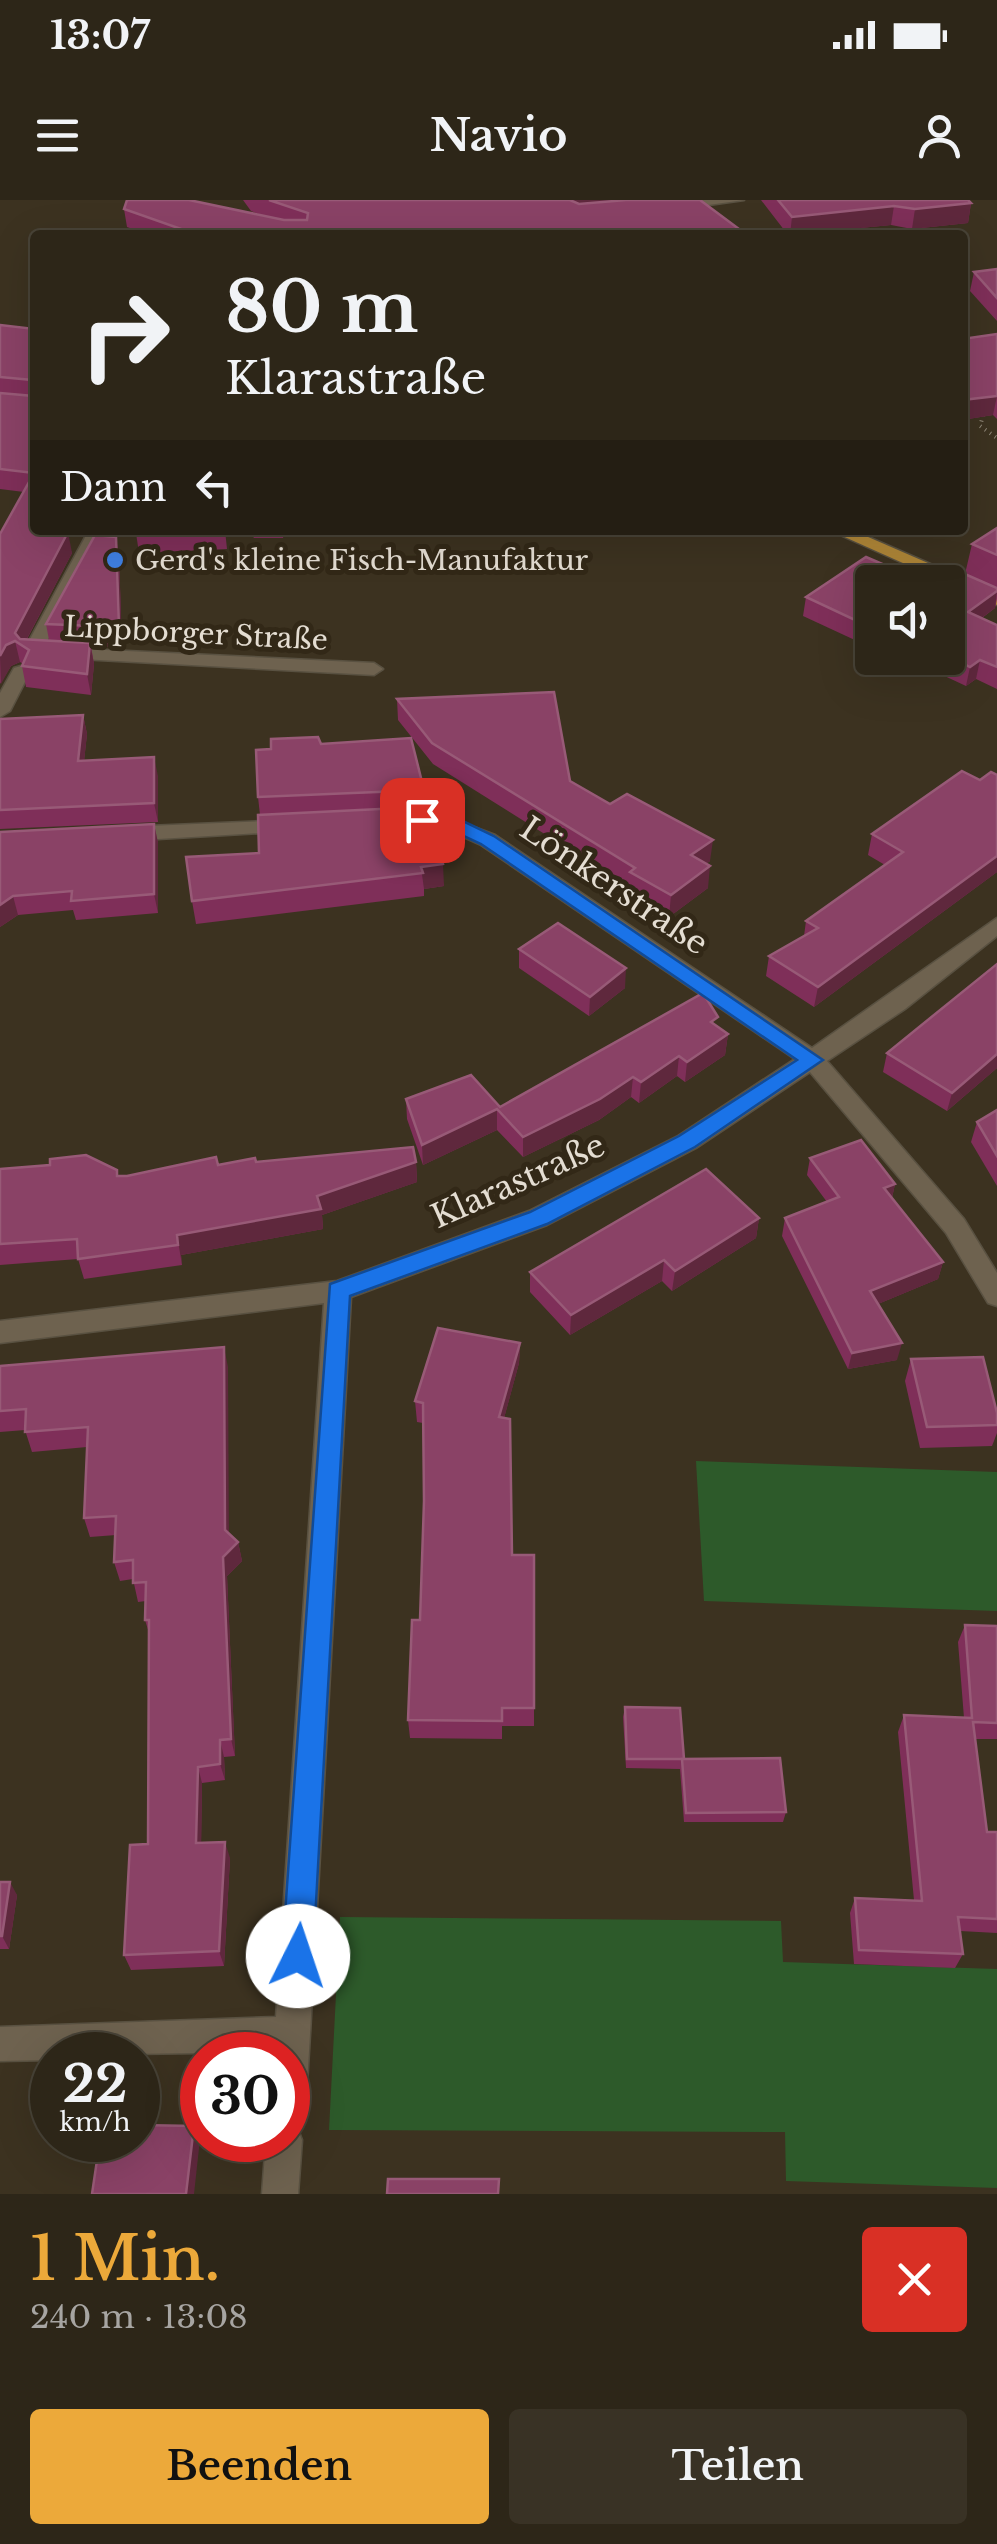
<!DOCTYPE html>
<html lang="de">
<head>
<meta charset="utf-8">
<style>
	body { margin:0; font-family:"Libre Baskerville",serif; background:#393225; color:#f1f3f6; height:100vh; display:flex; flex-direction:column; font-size:38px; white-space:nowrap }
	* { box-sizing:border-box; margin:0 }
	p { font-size:32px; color:#a7a5a2 }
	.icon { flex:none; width:55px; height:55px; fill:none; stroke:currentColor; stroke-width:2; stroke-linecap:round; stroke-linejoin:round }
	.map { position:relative; height:1994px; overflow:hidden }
	.drawer { display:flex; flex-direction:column; background:#2d2618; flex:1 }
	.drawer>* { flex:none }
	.top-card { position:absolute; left:30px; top:30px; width:938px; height:305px; border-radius:10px; box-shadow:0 10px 40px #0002,0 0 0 2px #484337; background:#2d2618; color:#f1f3f6; overflow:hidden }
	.buttons { position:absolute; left:855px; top:365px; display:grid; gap:20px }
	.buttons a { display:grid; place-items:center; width:110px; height:110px; border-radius:10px; background:#2d2618; box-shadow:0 10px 40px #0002,0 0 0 2px #484337; font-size:50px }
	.speed { position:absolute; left:30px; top:1832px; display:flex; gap:20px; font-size:50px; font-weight:700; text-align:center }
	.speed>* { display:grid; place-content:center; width:130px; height:130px; border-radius:50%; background:#2d2618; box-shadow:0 10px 40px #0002,0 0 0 2px #484337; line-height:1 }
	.speed small { font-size:25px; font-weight:400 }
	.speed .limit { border:15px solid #d22; background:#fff; color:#111 }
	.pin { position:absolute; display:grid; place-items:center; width:85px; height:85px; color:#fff; margin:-42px; border-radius:20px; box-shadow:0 5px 15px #0006 }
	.me { position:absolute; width:110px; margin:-55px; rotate:4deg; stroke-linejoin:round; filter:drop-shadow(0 0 8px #0008) }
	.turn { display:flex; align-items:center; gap:35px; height:210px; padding:0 30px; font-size:45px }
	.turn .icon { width:130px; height:130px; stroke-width:2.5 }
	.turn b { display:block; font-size:70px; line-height:85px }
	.then { display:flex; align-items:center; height:95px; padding:0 30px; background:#0003; gap:20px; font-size:38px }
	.round { display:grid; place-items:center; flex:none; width:105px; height:105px; border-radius:10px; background:#393225 }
	.head { display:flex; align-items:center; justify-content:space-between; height:170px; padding:0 30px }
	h1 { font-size:60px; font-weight:600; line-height:75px; color:#eca93a }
	.button { display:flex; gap:20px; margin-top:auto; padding:20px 30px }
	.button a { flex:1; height:115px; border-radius:10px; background:#eca93a; color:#111; font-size:40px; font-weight:600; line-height:115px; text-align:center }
	.button a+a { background:#393225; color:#f1f3f6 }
	.status { display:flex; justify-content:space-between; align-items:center; height:70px; padding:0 50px; background:#2d2618; direction:ltr }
	.status svg { height:28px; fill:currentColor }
	header { display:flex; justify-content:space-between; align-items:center; height:130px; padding:0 30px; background:#2d2618; font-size:45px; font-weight:600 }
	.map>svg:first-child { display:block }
	.green { fill:#2d5a2a }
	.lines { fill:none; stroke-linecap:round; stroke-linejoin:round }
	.minor-casing { stroke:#595141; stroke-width:3 }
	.major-casing { stroke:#595141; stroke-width:3 }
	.path { stroke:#91897a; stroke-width:4; stroke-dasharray:1 5; stroke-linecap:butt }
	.minor { fill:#6e624f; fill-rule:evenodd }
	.major { fill:#b08738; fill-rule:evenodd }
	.wall { fill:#7f2f59 }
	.shaded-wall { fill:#5f283d }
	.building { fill:#8a4266; stroke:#985a77; stroke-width:2.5 }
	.route { fill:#1a73e8; stroke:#114b97; stroke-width:2.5 }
	.shop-dot { fill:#3f7fe0; stroke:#322817; stroke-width:4 }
	.labels { text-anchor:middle; stroke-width:10; stroke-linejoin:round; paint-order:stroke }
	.far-poi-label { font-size:28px; fill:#e4ddd2; stroke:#322817; text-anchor:start }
	.far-street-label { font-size:28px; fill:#e4ddd2; stroke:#322817 }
	.street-label { font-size:32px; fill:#e4ddd2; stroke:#322817 }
</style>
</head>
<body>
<div class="status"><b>13:07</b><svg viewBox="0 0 49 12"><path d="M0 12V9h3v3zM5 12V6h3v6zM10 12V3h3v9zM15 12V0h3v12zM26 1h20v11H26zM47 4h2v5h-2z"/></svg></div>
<header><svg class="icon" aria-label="menu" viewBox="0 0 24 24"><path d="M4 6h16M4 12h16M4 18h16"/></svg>Navio<svg class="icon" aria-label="person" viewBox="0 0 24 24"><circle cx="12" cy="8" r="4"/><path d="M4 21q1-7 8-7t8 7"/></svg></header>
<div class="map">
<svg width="997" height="1994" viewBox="0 0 997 1994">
	<rect width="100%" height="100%" fill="#3c3220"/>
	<!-- green -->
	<g class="green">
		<polygon points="696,1261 997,1272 997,1411 704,1401"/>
		<polygon points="340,1717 781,1721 783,1762 997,1769 997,1988 786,1981 785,1932 329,1930"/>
	</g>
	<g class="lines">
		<!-- minor casing -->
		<g class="minor-casing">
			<g id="minor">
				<polygon points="744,0 673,10 666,6 694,0"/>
				<polygon points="89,330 107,330 44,447 374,463 383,469 374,475 25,456 23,452"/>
				<polygon points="21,466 30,472 10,511 0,517 0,493 14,468"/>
				<polygon points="399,615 458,621 495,635 812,848 997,718 997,736 905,809 827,861 964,1019 997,1073 997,1106 988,1103 946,1033 810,872 696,948 547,1025 351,1097 310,1834 306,1901 301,1914 288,1919 288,1855 274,1852 52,1855 52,1860 0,1861 0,1827 276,1817 324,1103 0,1143 0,1121 337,1081 529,1011 678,936 795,859 481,645 454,633 392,626 389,621"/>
				<polygon points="289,620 299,626 296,631 124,641 114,634 124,627"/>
				<polygon points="288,1923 297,1927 302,1940 298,1994 262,1994 266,1940 288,1940"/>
			</g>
		</g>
		<!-- major casing -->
		<g class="major-casing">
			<polygon id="major" points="829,330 852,330 997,393 997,405"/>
		</g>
		<!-- path -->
		<polyline class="path" points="985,209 980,226 997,238"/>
		<!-- minor -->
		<use href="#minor" class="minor"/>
		<!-- major -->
		<use href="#major" class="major"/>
	</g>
	<!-- wall -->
	<g class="wall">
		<polygon points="243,0 700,0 747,35 149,35 127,27 124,9 263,16 251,11"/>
		<polygon points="761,0 968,0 971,3 968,23 912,29 891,25 788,35"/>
		<polygon points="997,69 997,121 970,91 974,72"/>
		<polygon points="0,125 35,129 63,332 72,353 27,439 49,440 46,424 119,356 122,447 91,446 94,464 91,495 26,487 22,466 23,464 20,462 11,466 0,484 0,334 24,292 0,289"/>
		<polygon points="997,134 997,219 993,215 962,220 962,139"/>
		<polygon points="997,328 997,399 995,408 982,418 997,425 997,489 976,479 966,486 906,458 948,458 948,382 965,374 972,344"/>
		<polygon points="137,330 225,330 227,349 139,353 136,333"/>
		<polygon points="248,330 285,330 283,338 254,338"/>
		<polygon points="872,382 872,448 803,416 806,397"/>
		<polygon points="397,499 570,581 710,661 706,664 708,688 669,717 629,694 629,687 433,564 398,520"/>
		<polygon points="83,515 87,534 84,561 158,576 158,622 0,629 0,519"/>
		<polygon points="321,544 424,590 425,608 444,686 424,689 424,696 196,724 192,701 259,653 260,615 258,597"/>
		<polygon points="997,575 997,672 814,807 766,776 769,756 804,736 806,721 885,665 868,655 872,634 980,580"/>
		<polygon points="154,624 158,643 158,713 76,720 73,710 18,715 0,727 0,632"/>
		<polygon points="519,749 625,788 589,816 519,768"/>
		<polygon points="997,764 997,868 947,911 883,872 887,853"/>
		<polygon points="717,827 728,834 725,855 685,882 677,876 639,903 631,897 599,920 523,957 497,930 423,965 407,919 406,899 500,907"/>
		<polygon points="997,910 997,986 971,942 977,922"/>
		<polygon points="810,958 895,984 892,998 943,1062 938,1079 878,1104 897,1160 848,1169 782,1036 785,1018 827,1002 807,975"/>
		<polygon points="256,962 416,962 417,982 322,1015 323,1029 181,1055 182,1065 84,1079 78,1059 0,1065 0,969 127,976"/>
		<polygon points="759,1018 756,1038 672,1091 662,1081 570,1135 530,1092 530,1072"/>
		<polygon points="520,1143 519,1163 504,1218 512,1355 534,1508 534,1526 502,1526 502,1539 410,1538 408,1520 420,1420 424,1301 423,1223 417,1222 415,1201"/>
		<polygon points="911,1159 997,1213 997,1233 992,1246 920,1248 905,1181"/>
		<polygon points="0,1166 228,1167 228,1333 238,1342 242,1361 227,1376 235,1556 224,1557 225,1580 202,1583 201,1642 230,1658 224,1766 131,1770 124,1755 148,1644 149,1433 145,1420 146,1401 138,1402 133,1379 120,1381 114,1362 116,1335 90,1337 84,1318 87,1247 32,1252 25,1230 0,1232"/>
		<polygon points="965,1425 997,1426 997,1539 975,1539 987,1632 997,1632 997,1733 960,1731 963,1754 955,1768 854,1764 850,1713 855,1698 914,1700 898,1532 904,1515 964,1518 958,1442"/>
		<polygon points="625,1507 684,1559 786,1612 783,1622 684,1622 680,1569 626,1568 623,1517"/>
		<polygon points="0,1682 17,1695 9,1749 0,1749"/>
	</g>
	<!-- shaded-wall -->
	<g class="shaded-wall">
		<polygon points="568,0 654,0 567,14"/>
		<polygon points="971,3 968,23 912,29 915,9"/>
		<polygon points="894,6 891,25 790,35 792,17"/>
		<polygon points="997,196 993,215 962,220 962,200"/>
		<polygon points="68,332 72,353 23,446 15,433"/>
		<polygon points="116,337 119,356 122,447 119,427"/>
		<polygon points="997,391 995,408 964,431 968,412"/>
		<polygon points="15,441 20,462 11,466 1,484 0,456 6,445"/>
		<polygon points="90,443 94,464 91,495 87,474"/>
		<polygon points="980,460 976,479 966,486 970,467"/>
		<polygon points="83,515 87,534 82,580 78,561"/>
		<polygon points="154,557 158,576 158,622 154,603"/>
		<polygon points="154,624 158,643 158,713 154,694"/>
		<polygon points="713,640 710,661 689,677 691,655"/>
		<polygon points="997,656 997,672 814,807 818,787"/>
		<polygon points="443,664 444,686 424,689 421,667"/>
		<polygon points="710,666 708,688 669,717 671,695"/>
		<polygon points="13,696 18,715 0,727 0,705"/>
		<polygon points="626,768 625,788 589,816 590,797"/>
		<polygon points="728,834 725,855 685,882 687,862"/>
		<polygon points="997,854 997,868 947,911 952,893"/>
		<polygon points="679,856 677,876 639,903 641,882"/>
		<polygon points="633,877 631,897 599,920 523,957 523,937"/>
		<polygon points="497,909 497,930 423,965 422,945"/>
		<polygon points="416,962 417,982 322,1015 323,1029 181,1055 182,1065 177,1035 317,996"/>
		<polygon points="895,984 891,1002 884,988"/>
		<polygon points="759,1018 756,1038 672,1091 675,1071"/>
		<polygon points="664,1060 662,1081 570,1135 571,1115"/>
		<polygon points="943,1062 938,1079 866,1109 870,1091"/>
		<polygon points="520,1143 519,1163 499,1237 499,1217"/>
		<polygon points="902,1143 897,1160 848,1169 852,1153"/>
		<polygon points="224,1147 228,1167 229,1349 225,1330"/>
		<polygon points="238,1342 242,1361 227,1376 235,1556 231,1539 223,1357"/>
		<polygon points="220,1540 224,1557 225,1580 220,1564"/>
		<polygon points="198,1567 202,1583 201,1659 196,1643"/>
		<polygon points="225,1642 230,1658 224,1766 219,1751"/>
		<polygon points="10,1682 17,1695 9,1749 2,1736"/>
		<polygon points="194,1926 200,1939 194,1994 186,1994"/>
	</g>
	<!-- building -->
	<g class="building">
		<polygon points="127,0 189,0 284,20 307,20 308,13 269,0 570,0 579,4 626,0 700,0 747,35 198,35 124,9"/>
		<polygon points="778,0 968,0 971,3 915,9 894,6 792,17"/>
		<polygon points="997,69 997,98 974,72"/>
		<polygon points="0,125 35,129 35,330 68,332 15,433 20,439 90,443 87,474 22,466 29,450 15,441 6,445 0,456 0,334 34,273 0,269 0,193 34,196 32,180 0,177"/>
		<polygon points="997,134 997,196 962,200 962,139"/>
		<polygon points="997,328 997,355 972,344"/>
		<polygon points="137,330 194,330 136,333"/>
		<polygon points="95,335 116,337 119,427 46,424"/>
		<polygon points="866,357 924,382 872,382 872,428 806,397"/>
		<polygon points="951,368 997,388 997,391 968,412 997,425 997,467 980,460 970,467 948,456 948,382 929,382"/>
		<polygon points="554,492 570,581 610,604 627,594 713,640 691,655 710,666 671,695 630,672 635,668 432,543 397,499"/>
		<polygon points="83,515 78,561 154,557 154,603 0,610 0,519"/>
		<polygon points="318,537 321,544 411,538 424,590 258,597 256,550 271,549 271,539"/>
		<polygon points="962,571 980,580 991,572 997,575 997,656 818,787 769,756 818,728 806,721 903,652 872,634"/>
		<polygon points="421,607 429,609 443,664 421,667 423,673 192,701 186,657 259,653 258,615"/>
		<polygon points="154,624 154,694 71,701 72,691 13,696 0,705 0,632"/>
		<polygon points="558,723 626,768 590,797 519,749"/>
		<polygon points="997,764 997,854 952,893 887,853"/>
		<polygon points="703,793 718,817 711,822 728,834 687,862 679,856 641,882 633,877 600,899 523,937 497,909 422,945 406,899 471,875 500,907"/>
		<polygon points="997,910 997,956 977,922"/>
		<polygon points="861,940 895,984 884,988 943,1062 870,1091 902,1143 852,1153 785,1018 839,997 810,958"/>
		<polygon points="413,947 416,962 317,996 321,1009 177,1035 178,1045 78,1059 77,1039 0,1044 0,969 50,965 50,959 86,955 117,970 117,976 127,976 216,957 218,965 255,958 256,962"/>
		<polygon points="706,969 759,1018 675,1071 664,1060 571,1115 530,1072"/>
		<polygon points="438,1128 520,1143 499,1217 510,1219 512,1355 534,1355 534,1508 502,1508 502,1521 408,1520 412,1420 420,1420 424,1301 423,1203 415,1201"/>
		<polygon points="224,1147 225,1330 238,1342 223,1357 231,1539 220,1540 220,1564 198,1567 196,1643 225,1642 219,1751 124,1755 130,1645 148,1644 149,1420 145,1420 146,1382 133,1383 133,1360 114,1362 116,1316 84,1318 88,1227 25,1232 26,1209 0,1211 0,1166"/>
		<polygon points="983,1157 997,1213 997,1225 927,1227 911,1159"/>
		<polygon points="965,1425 997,1426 997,1523 973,1522 987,1632 997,1632 997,1719 958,1717 963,1754 859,1750 855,1698 922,1701 904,1515 972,1518"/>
		<polygon points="625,1507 680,1508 684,1559 627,1559"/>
		<polygon points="780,1558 786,1612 686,1613 682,1559"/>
		<polygon points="0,1682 10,1682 2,1736 0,1736"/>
		<polygon points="138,1925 194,1926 186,1994 92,1994 100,1940 138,1940"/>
		<polygon points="388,1979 499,1979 498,1994 387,1994"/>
	</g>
	<!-- route -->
	<polygon class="route" points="422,614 465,622 494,636 823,860 695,947 547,1024 350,1096 313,1756 308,1766 298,1771 287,1766 282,1756 330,1084 530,1012 679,936 797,860 481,644 453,631 415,624 415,616"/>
	<!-- markers -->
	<circle class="shop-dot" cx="115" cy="360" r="10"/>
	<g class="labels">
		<!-- far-poi labels -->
		<g class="far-poi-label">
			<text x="135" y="370">Gerd's kleine Fisch-Manufaktur</text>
		</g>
		<!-- far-street labels -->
		<g class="far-street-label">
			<text transform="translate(196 433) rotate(3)" y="10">Lippborger Straße</text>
		</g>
		<!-- street labels -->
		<g class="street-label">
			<text transform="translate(614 686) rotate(34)" y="11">Lönkerstraße</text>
			<text transform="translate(518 981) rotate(-24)" y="11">Klarastraße</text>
		</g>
	</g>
</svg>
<div class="buttons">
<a><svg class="icon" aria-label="sound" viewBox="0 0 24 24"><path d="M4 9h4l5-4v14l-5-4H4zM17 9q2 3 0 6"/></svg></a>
</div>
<div class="speed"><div>22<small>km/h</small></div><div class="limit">30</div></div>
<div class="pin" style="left:422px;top:620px;background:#d93025"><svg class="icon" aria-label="arrive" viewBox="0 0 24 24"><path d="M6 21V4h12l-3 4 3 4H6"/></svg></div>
<svg class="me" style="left:298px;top:1756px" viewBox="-20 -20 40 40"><circle r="19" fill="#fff"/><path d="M0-13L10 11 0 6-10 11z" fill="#1a73e8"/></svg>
<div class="top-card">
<div class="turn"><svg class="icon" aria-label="right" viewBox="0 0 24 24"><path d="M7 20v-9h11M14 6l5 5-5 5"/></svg><div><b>80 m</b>Klarastraße</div></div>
<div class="then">Dann<svg class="icon" aria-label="left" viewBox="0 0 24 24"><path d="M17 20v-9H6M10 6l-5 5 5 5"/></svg></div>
</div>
</div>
<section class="drawer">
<div class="head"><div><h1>1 Min.</h1><p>240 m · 13:08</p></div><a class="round" style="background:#d93025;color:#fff"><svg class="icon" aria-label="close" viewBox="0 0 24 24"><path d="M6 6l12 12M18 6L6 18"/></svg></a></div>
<div class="button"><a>Beenden</a><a>Teilen</a></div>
</section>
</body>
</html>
